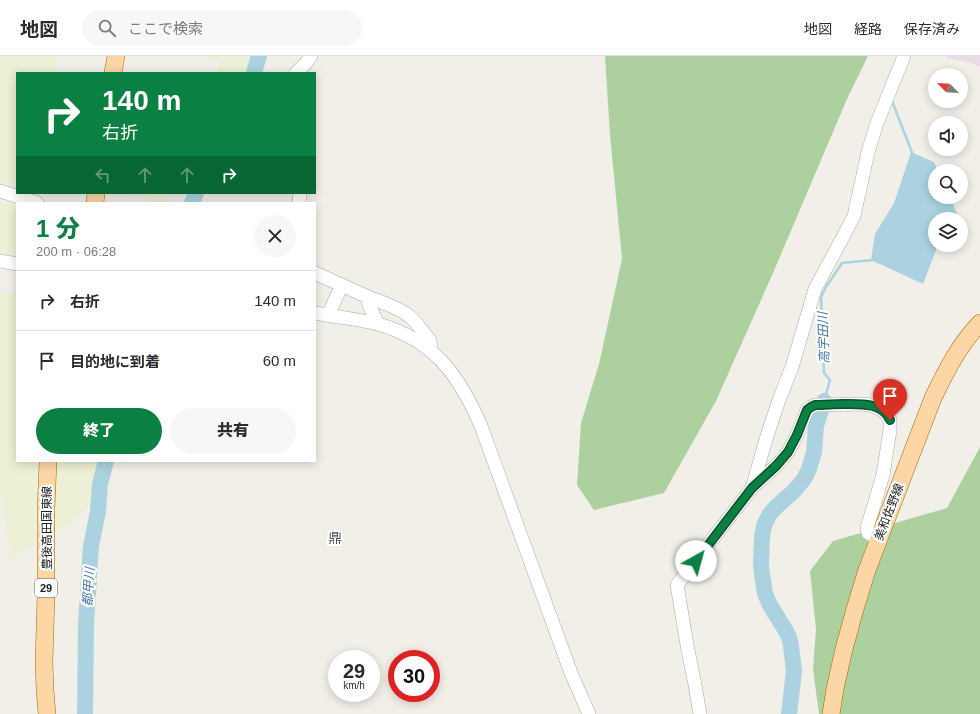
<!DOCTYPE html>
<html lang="ja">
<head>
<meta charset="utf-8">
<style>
	body { margin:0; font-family:Arial,"Noto Sans JP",sans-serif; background:#f7f7f7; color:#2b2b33; height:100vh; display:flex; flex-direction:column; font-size:15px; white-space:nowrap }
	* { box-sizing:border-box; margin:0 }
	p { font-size:13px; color:#7c7c81 }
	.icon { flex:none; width:22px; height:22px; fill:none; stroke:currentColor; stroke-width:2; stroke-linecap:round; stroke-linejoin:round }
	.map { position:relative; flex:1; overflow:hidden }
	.sheet { position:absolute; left:16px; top:146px; width:300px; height:260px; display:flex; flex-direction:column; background:#fff; border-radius:0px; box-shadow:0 2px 10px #0003 }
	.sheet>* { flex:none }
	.guide { position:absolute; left:16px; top:16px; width:300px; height:122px; border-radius:0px; box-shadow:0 2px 10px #0003; background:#0b8043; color:#fff; overflow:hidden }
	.needle { width:26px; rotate:294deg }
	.fabs { position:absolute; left:928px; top:12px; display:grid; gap:8px }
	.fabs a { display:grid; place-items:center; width:40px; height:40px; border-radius:50%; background:#fff; box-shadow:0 2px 10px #0003; font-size:20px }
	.speed { position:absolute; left:328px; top:594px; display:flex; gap:8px; font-size:20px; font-weight:700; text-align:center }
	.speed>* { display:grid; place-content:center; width:52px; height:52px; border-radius:50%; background:#fff; box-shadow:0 2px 10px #0003; line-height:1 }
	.speed small { font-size:10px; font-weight:400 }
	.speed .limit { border:6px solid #d22; background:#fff; color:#111 }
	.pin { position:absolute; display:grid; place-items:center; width:34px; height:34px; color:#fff; margin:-41px -17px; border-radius:50% 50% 50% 0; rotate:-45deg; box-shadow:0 0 4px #0007 }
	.pin .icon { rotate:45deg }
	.me { position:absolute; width:44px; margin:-22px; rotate:38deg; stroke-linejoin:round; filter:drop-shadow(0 0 3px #0008) }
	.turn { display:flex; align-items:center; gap:14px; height:84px; padding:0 20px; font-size:18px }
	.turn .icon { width:52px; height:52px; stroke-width:2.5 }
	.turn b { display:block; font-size:28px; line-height:34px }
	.lanes { display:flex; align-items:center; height:38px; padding:0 20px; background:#0003; justify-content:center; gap:20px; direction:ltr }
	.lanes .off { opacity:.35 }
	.round { display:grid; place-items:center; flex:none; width:42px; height:42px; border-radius:21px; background:#f7f7f7 }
	.headline { display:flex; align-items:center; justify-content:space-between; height:68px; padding:0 20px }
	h1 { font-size:24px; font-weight:800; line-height:30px; color:#0b8043 }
	.action { display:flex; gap:8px; margin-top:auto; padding:8px 20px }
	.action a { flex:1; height:46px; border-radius:24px; background:#0b8043; color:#fff; font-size:16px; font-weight:800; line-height:46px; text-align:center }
	.action a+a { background:#f7f7f7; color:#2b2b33 }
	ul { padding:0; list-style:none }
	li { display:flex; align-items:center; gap:12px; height:60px; padding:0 20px; border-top:1px solid #e1e1e2 }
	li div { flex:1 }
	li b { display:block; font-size:15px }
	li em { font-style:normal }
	header { display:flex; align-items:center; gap:24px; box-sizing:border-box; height:56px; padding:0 20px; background:#fff; border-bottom:1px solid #e1e1e2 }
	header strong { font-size:19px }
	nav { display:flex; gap:22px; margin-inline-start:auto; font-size:14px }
	.search { width:280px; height:36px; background:#f7f7f7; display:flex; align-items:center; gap:10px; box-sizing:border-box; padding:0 14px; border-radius:22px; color:#7c7c81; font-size:15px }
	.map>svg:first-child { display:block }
	.industrial { fill:#ebdbe8 }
	.farmland { fill:#eef0d5 }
	.forest { fill:#add19e }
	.water { fill:#aad3df }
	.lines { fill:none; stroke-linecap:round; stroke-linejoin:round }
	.stream { stroke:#aad3df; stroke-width:2.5 }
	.river { stroke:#aad3df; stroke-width:16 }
	.minor-casing { stroke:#a9a9a9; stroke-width:14 }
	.major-casing { stroke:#a06b00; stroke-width:18 }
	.minor { stroke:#fff; stroke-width:13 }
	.major { stroke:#fcd6a4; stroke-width:17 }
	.route-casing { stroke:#07532c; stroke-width:10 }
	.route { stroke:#0b8043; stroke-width:7 }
	.labels { text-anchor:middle; stroke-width:4; stroke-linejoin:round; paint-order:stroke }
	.shield { fill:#fff; stroke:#646464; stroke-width:1 }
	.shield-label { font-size:11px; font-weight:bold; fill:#222 }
	.street-label { font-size:12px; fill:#222; stroke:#fff }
	.water-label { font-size:13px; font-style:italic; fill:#4a7aab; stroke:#fff }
	.quarter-label { font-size:14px; fill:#555; stroke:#fff }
</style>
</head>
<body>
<header>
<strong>地図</strong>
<div class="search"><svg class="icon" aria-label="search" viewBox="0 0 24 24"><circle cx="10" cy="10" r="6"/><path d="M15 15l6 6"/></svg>ここで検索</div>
<nav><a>地図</a><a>経路</a><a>保存済み</a></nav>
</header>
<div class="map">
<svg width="980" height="658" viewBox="0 0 980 658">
	<rect width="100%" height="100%" fill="#f2efe9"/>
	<!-- industrial -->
	<polygon class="industrial" points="947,0 980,0 980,12 972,7 947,2"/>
	<!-- farmland -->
	<g class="farmland">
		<polygon points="0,0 58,0 55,17 17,17 17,132 0,126"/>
		<polygon points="190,0 254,0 245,17 216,17 222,5"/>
		<polygon points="125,137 168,137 165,147"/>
		<polygon points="0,146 17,149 17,201 0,197"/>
		<polygon points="17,236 17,405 38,405 35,486 11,506 8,480 0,434 0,238"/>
		<polygon points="57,405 101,405 87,452 52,480"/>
	</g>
	<!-- forest -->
	<g class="forest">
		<polygon points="605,0 868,0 847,43 773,217 716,345 664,437 594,454 577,429 581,367 599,308 622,203 610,79"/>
		<polygon points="980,391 980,658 819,658 813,613 816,573 810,515 833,485 947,452"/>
	</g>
	<!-- water -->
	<polygon class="water" points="911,96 934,106 938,115 935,115 935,141 950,141 958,160 955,163 935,163 935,189 938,189 923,228 871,204 875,178 894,147"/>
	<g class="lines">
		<!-- stream -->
		<g class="stream">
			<polyline points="892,45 913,99"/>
			<polyline points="824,345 830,324 824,317 821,241 826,231 842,207 873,204"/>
		</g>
		<!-- river -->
		<g class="river">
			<polyline points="254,17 259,0"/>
			<polyline points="192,147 196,137"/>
			<polyline points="85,658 86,568 91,490 98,455 100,428 106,405"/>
			<polyline points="789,658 794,615 791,590 789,581 786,575 770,549 765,538 761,511 762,480 764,470 769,459 776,451 794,435 804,423 809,413 814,396 816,370 824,345"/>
		</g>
		<!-- minor casing -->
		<g class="minor-casing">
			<g id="minor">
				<polyline points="296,17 306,7 311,0"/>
				<polyline points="0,135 37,147"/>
				<polyline points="299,147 300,137"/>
				<polyline points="0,205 17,208"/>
				<polyline points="315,217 368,241 369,249 378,268"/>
				<path d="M 368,241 C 381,246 398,251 409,260 C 415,264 419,271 424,277 C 428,282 433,286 429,293"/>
				<path d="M 315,257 C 336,261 358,263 378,268 C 434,284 459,319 481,370 L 571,617 L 589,658"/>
				<polyline points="328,259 342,229"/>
				<polyline points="752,432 767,380 779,344 792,311 815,233 836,194 854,160 868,96 877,67 904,0"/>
				<polyline points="700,658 695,629 687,589 677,529 752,432 776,410 788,396 797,379 807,354 811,351 815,349 864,348 870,349 878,352 883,355 887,359 890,364 890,374 883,419 867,472 868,477 879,484"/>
			</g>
		</g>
		<!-- major casing -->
		<g class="major-casing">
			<g id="major">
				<polyline points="113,17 116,0"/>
				<polyline points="95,147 96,137"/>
				<polyline points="47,658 45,634 44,606 46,540 46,454 48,405"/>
				<path d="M 831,658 L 835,633 L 844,593 L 855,553 L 867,514 L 933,342 C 946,315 959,289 980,267"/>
			</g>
		</g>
		<!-- minor -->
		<use href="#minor" class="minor"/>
		<!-- major -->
		<use href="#major" class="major"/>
	</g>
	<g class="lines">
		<!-- route casing -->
		<g class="route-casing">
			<path id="route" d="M 696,505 L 752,432 L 776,410 L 788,396 L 797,379 L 807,354 L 811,351 L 815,349 C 824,349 834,348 843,348 C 859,348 882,346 890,364"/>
		</g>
		<!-- route -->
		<use href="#route" class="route"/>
	</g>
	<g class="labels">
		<!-- shield labels -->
		<rect class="shield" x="35" y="523" width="22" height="18" rx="3"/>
		<g class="shield-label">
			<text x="46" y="536">29</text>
		</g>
		<!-- street labels -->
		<g class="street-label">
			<text transform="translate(889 456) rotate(-69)" y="4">美和佐野線</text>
			<text transform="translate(47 472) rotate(-90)" y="4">豊後高田国東線</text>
		</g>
		<!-- water labels -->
		<g class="water-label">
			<text transform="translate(823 282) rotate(-92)" y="5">高宇田川</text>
			<text transform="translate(88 531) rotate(-86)" y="5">都甲川</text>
		</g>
		<!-- quarter labels -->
		<g class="quarter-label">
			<text x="335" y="487">鼎</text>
		</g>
	</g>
</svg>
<div class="fabs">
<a><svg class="needle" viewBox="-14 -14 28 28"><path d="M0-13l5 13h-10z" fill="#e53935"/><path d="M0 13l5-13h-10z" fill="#7c7c81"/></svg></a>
<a><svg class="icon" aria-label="sound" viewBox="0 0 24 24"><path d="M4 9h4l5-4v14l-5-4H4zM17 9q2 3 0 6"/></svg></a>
<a><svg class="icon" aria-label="search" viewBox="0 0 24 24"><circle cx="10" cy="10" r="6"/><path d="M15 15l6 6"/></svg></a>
<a><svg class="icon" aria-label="layers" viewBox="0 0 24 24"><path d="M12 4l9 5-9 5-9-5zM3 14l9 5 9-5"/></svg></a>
</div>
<div class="speed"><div>29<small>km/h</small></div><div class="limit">30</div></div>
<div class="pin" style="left:890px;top:364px;background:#d93025"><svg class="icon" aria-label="arrive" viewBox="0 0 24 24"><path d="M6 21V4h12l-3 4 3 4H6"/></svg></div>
<svg class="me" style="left:696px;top:505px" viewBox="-20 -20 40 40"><circle r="19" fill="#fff"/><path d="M0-13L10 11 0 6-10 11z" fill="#0b8043"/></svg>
<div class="guide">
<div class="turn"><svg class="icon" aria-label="right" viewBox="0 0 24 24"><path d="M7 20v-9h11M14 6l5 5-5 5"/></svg><div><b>140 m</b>右折</div></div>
<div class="lanes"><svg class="icon off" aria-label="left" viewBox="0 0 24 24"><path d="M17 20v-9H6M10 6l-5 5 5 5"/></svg><svg class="icon off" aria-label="ahead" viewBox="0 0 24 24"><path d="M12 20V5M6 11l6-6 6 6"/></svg><svg class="icon off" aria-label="ahead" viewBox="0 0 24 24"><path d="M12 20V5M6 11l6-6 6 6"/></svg><svg class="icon" aria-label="right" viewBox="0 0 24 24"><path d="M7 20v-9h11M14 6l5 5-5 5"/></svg></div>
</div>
<section class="sheet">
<div class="headline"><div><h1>1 分</h1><p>200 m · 06:28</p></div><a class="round"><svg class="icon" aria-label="close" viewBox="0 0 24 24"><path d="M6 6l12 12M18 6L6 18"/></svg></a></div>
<ul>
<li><svg class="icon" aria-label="right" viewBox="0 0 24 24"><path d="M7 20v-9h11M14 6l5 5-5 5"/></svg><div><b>右折</b></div><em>140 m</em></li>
<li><svg class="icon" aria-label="arrive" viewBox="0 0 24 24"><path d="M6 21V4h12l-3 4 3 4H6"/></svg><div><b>目的地に到着</b></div><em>60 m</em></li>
</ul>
<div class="action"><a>終了</a><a>共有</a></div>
</section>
</div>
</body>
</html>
